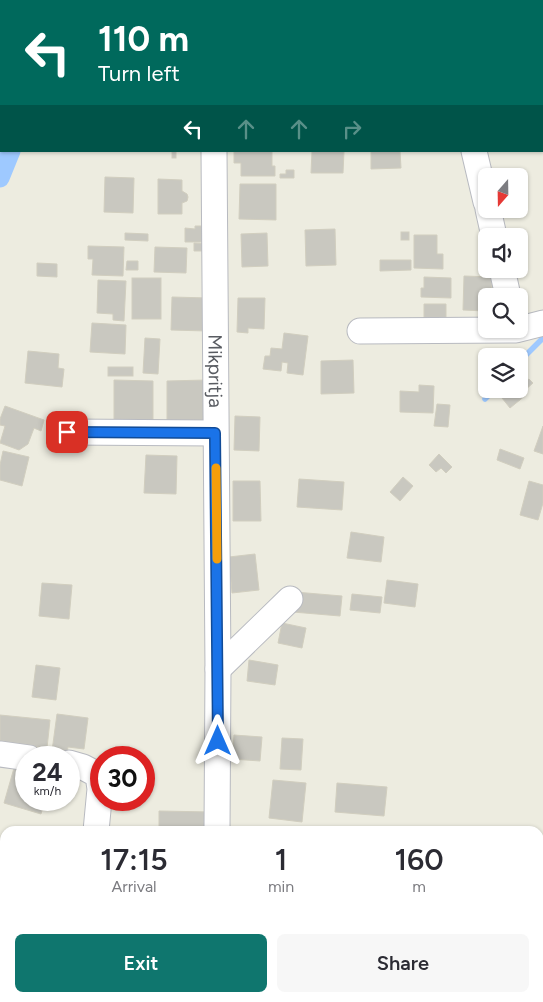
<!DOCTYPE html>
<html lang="en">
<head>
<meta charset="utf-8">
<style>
	body { margin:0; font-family:Figtree,sans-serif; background:#f7f7f7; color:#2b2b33; height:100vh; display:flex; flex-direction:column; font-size:19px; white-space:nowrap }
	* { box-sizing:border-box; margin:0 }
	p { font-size:16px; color:#7c7c81 }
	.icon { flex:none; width:28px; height:28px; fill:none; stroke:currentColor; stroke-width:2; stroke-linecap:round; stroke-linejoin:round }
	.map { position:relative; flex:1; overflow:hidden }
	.drawer { position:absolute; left:0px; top:826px; width:544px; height:176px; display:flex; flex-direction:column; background:#fff; border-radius:15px 15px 0 0; box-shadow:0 1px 4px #0004 }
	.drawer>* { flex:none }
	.guide { position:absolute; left:0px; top:0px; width:544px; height:152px; box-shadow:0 1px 4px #0004; background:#00695c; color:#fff; overflow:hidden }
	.needle { width:32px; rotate:200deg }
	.fabs { position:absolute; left:478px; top:168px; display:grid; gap:10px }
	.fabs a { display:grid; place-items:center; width:50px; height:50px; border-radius:8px; background:#fff; box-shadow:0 1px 4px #0004; font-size:25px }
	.speed { position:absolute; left:15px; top:746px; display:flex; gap:10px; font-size:25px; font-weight:700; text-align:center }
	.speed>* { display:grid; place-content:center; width:65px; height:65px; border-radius:50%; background:#fff; box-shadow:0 1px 4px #0004; line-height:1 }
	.speed small { font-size:12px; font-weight:400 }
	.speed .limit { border:8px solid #d22; background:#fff; color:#111 }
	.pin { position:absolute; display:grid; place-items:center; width:42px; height:42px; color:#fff; margin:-21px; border-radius:10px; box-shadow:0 2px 8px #0006 }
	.me { position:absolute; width:55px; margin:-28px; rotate:0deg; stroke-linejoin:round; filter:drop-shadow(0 0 4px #0008) }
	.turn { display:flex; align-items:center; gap:18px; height:105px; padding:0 15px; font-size:22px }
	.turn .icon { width:65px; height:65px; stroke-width:2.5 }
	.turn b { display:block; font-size:35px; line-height:42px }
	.lanes { display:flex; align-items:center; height:48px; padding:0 15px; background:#0003; justify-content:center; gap:25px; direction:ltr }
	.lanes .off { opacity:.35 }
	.eta { display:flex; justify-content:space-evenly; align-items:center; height:85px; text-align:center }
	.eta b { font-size:30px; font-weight:600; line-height:35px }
	.primary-button { display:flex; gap:10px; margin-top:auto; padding:10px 15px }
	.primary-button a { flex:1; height:58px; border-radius:8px; background:#0f766e; color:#fff; font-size:20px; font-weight:600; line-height:58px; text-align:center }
	.primary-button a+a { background:#f7f7f7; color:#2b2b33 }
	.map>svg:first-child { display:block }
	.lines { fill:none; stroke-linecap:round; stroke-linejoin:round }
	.stream { stroke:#9ec9ff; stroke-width:5.5 }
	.canal { stroke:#9ec9ff; stroke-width:19 }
	.building { fill:#c9c8c0; stroke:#d1cebf }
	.minor-casing { stroke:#b8bac0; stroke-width:27 }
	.minor { stroke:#fff; stroke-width:25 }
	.route-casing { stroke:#114b97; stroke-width:12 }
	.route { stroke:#1a73e8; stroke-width:9 }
	.slow { stroke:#f59e0b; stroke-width:9 }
	.labels { text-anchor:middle; stroke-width:5; stroke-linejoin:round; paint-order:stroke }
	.street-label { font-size:19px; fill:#595c62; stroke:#fff }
</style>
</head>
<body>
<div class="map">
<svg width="543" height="1002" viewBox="0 0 543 1002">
	<rect width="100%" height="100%" fill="#edece0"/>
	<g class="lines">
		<!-- stream -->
		<g class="stream">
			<polyline points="519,362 543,338"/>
			<polyline points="485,399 495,389"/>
		</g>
		<!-- canal -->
		<g class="canal">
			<polyline points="75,1 75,0"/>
			<polyline points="0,178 11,151"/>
		</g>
	</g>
	<!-- building -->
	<g class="building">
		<polygon points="240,0 274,0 240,1"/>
		<polygon points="447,0 486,0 447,1"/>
		<rect x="172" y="151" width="4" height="7"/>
		<polygon points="234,151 272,151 272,166 275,166 275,176 241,176 241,163 234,163"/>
		<polygon points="312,151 344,151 343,173 311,173"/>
		<polygon points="371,151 400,151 401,168 371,169"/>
		<polygon points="286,170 294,170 294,178 280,178 280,174 286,174"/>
		<polygon points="105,177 134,178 133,213 104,212"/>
		<polygon points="158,179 182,180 182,191 187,194 188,197 187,201 182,203 182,214 158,214"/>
		<polygon points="240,184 276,184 276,220 239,219"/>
		<polygon points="195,226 211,226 211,242 185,242 185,228 195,229"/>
		<polygon points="335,229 336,265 306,266 305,230"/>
		<rect x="401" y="232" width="8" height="8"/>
		<polygon points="125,233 148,234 148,241 125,240"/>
		<polygon points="267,233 268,266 242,267 241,234"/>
		<polygon points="414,235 437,235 437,254 443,254 443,269 414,268"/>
		<polygon points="194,243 210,244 209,251 194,251"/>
		<polygon points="88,246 124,247 123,276 92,275 93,259 88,259"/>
		<polygon points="155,247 187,248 186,273 154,272"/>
		<polygon points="380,260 411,260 411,270 380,271"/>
		<polygon points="127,261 138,261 138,270 126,270"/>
		<polygon points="37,263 57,264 57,277 37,276"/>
		<polygon points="464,276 492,277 491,296 486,296 486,311 463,310"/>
		<polygon points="424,277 451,278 451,298 421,297 421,288 424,288"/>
		<rect x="132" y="278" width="29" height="41"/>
		<polygon points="98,280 126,281 124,321 113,320 113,314 97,313"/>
		<polygon points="172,297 208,298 207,331 171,330"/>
		<polygon points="238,298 265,298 264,329 248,328 248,333 237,332"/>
		<polygon points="424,304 446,304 446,322 424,321"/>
		<polygon points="92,323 126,325 125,354 90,352"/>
		<polygon points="284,333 308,336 303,375 287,373 288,363 282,362 281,371 263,369 265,356 270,356 271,348 282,349"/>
		<polygon points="145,338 160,339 158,374 143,373"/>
		<polygon points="28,351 59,354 58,368 64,369 62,387 25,383"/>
		<polygon points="353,360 354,393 321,394 321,361"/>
		<rect x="108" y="367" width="25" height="9"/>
		<polygon points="529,379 533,383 525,390 521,385"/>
		<polygon points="114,380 153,381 153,422 114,421"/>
		<polygon points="206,380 206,420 167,420 167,381"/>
		<polygon points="419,385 434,386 433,413 400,412 400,391 419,392"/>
		<polygon points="519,387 526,395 510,408 502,398 514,389 519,389"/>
		<polygon points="437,404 450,405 448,427 434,426"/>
		<polygon points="5,406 44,420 41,431 34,428 28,444 19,450 0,443 5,426 0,425 0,419"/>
		<polygon points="235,416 260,417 259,451 234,450"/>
		<polygon points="543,426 543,454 534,451"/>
		<polygon points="500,449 524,458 520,469 497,460"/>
		<polygon points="3,451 29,457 22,486 0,480 0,465"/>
		<polygon points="439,454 452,467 446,473 441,468 436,472 429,465"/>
		<polygon points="146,455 177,456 176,494 144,493"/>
		<polygon points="403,477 413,486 400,501 390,492"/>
		<polygon points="299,479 344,482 342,510 297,507"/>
		<polygon points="233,481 260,481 261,521 233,521"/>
		<polygon points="529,481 543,485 543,503 538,520 520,515"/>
		<polygon points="351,532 384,537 381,562 347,558"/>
		<polygon points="255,554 259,590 232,593 229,557"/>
		<polygon points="387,580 418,584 415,607 384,603"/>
		<polygon points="42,583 72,585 69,619 39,616"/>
		<polygon points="295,592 342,596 340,616 293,612"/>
		<polygon points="352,594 382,597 380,613 350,610"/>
		<polygon points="282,623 306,628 302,648 278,643"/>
		<polygon points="249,660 278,665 275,685 247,681"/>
		<polygon points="36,665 60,668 56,700 32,697"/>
		<polygon points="57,714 88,718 84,749 68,747 67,753 52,751"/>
		<polygon points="0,715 50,720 47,748 0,743"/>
		<polygon points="234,735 262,737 260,761 232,759"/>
		<polygon points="282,738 303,739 301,770 280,769"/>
		<polygon points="14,768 26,771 26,800 45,800 41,814 4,803"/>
		<polygon points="273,780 306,783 302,822 269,818"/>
		<polygon points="337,783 387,787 384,816 335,812"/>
		<polygon points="159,811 211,812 210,831 159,831"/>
		<polygon points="539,876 543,876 541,917 539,916"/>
		<rect x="310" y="998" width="40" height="4"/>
	</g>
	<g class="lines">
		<!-- minor casing -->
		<g class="minor-casing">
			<g id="minor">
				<polyline points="526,0 526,1"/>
				<polyline points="220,1 220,0"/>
				<path id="s1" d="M 214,151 L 218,669 L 217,831"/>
				<polyline points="474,151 486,202"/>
				<polyline points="488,209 494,236"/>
				<polyline points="502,269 508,296"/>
				<polyline points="360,331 516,330 543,323"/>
				<polyline points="67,432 215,433"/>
				<polyline points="218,669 290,599"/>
				<polyline points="0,754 29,758"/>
				<polyline points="69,763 83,767 98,775 100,789 96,831"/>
				<polyline points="0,989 5,989"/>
				<polyline points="272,998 277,1002"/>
			</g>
		</g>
		<!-- minor -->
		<use href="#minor" class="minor"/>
	</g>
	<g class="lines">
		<!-- route casing -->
		<g class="route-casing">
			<polyline id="route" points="67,432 215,433 218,741"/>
		</g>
		<!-- route -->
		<use href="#route" class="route"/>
		<!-- slow -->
		<polyline class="slow" points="216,468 217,559"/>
	</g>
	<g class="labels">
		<!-- street labels -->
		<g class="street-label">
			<text dy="7" stroke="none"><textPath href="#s1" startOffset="220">Mikpritja</textPath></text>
		</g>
	</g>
</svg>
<div class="fabs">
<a><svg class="needle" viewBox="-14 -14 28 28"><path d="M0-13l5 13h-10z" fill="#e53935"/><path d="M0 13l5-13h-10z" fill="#7c7c81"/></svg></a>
<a><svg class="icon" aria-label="sound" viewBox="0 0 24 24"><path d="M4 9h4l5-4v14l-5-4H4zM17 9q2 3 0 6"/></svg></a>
<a><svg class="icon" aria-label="search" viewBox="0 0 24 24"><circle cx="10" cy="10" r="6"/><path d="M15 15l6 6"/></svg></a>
<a><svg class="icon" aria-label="layers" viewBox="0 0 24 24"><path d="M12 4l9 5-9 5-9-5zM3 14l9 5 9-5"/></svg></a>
</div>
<div class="speed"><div>24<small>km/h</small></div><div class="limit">30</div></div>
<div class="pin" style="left:67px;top:432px;background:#d93025"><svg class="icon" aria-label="arrive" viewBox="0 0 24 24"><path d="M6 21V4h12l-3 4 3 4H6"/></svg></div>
<svg class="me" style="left:218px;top:741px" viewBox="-20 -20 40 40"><path d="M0-17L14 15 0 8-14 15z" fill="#1a73e8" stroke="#fff" stroke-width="4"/></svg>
<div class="guide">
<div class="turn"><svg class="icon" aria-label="left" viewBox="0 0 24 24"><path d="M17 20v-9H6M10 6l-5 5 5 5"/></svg><div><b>110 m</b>Turn left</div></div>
<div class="lanes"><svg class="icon" aria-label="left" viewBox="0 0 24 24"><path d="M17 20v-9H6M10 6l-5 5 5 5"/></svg><svg class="icon off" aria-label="ahead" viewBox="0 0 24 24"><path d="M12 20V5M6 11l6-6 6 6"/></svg><svg class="icon off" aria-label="ahead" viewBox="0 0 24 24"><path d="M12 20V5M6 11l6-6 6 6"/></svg><svg class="icon off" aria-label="right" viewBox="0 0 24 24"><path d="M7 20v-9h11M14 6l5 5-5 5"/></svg></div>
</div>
<section class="drawer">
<div class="eta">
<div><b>17:15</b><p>Arrival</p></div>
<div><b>1</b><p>min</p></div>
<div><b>160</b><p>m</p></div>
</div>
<div class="primary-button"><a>Exit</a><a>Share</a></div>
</section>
</div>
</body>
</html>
